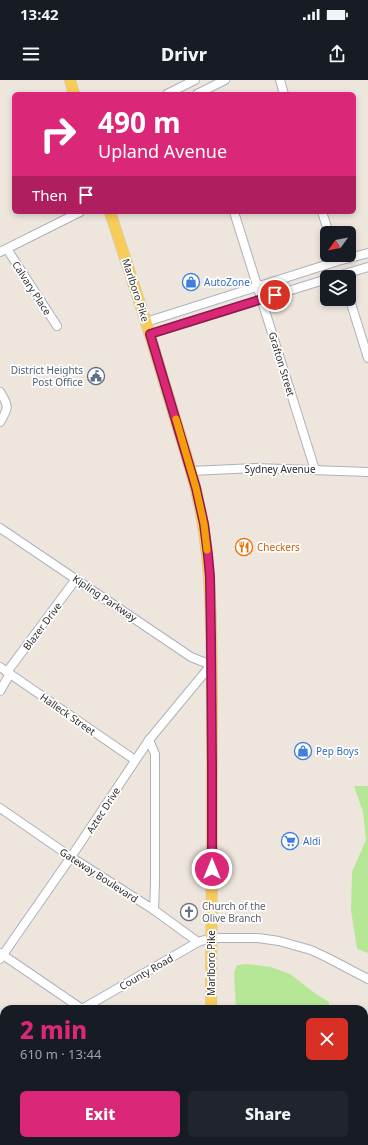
<!DOCTYPE html>
<html lang="en">
<head>
<meta charset="utf-8">
<style>
	body { margin:0; font-family:"Noto Sans",sans-serif; background:#20242c; color:#f1f3f6; height:100vh; display:flex; flex-direction:column; font-size:15px; white-space:nowrap }
	* { box-sizing:border-box; margin:0 }
	p { font-size:13px; color:#9ea1a6 }
	.icon { flex:none; width:22px; height:22px; fill:none; stroke:currentColor; stroke-width:2; stroke-linecap:round; stroke-linejoin:round }
	.map { position:relative; flex:1; overflow:hidden }
	.sheet { position:absolute; left:0px; top:925px; width:368px; height:140px; display:flex; flex-direction:column; background:#171b24; border-radius:12px 12px 0 0; box-shadow:0 2px 6px #0003 }
	.sheet>* { flex:none }
	.top-card { position:absolute; left:12px; top:12px; width:344px; height:122px; border-radius:6px; box-shadow:0 2px 6px #0003; background:#db2777; color:#fff; overflow:hidden }
	.needle { width:26px; rotate:237deg }
	.tools { position:absolute; left:320px; top:146px; display:grid; gap:8px }
	.tools a { display:grid; place-items:center; width:36px; height:36px; border-radius:6px; background:#171b24; box-shadow:0 2px 6px #0003; font-size:20px }
	.pin { position:absolute; display:grid; place-items:center; width:34px; height:34px; color:#fff; margin:-17px; border:2px solid #fff; border-radius:50%; box-shadow:0 1px 4px #0007 }
	.me { position:absolute; width:44px; margin:-22px; rotate:0deg; stroke-linejoin:round; filter:drop-shadow(0 0 3px #0008) }
	.turn { display:flex; align-items:center; gap:14px; height:84px; padding:0 20px; font-size:18px }
	.turn .icon { width:52px; height:52px; stroke-width:2.5 }
	.turn b { display:block; font-size:28px; line-height:34px }
	.then { display:flex; align-items:center; height:38px; padding:0 20px; background:#0003; gap:8px; font-size:15px }
	.round { display:grid; place-items:center; flex:none; width:42px; height:42px; border-radius:6px; background:#20242c }
	.overview { display:flex; align-items:center; justify-content:space-between; height:68px; padding:0 20px }
	h1 { font-size:24px; font-weight:800; line-height:30px; color:#db2777 }
	.cta { display:flex; gap:8px; margin-top:auto; padding:8px 20px }
	.cta a { flex:1; height:46px; border-radius:6px; background:#db2777; color:#fff; font-size:16px; font-weight:800; line-height:46px; text-align:center }
	.cta a+a { background:#20242c; color:#f1f3f6 }
	.status { display:flex; justify-content:space-between; align-items:center; height:28px; padding:0 20px; background:#171b24; direction:ltr }
	.status svg { height:11px; fill:currentColor }
	header { display:flex; justify-content:space-between; align-items:center; height:52px; padding:0 20px; background:#171b24; font-size:18px; font-weight:800 }
	.map>svg:first-child { display:block }
	.green { fill:#b6e797 }
	.lines { fill:none; stroke-linecap:round; stroke-linejoin:round }
	.minor-casing { stroke:#adb1bc; stroke-width:10 }
	.major-casing { stroke:#c8c8c8; stroke-width:12 }
	.minor { stroke:#fff; stroke-width:8 }
	.major { stroke:#f7cc59; stroke-width:11 }
	.route-casing { stroke:#8e194d; stroke-width:10 }
	.route { stroke:#db2777; stroke-width:7 }
	.slow { stroke:#f59e0b; stroke-width:7 }
	.labels { text-anchor:middle; stroke-width:3.5; stroke-linejoin:round; paint-order:stroke }
	.shop-label { font-size:10px; fill:#366cbe; stroke:#fff; text-anchor:start }
	.street-label { font-size:10px; fill:#2c2c2c; stroke:#fff }
	.service-label { font-size:10px; fill:#4e5e75; stroke:#fff; text-anchor:end }
	.food-label { font-size:10px; fill:#c56008; stroke:#fff; text-anchor:start }
	.worship-label { font-size:10px; fill:#5b616d; stroke:#fff; text-anchor:start }
</style>
</head>
<body>
<div class="status"><b>13:42</b><svg viewBox="0 0 49 12"><path d="M0 12V9h3v3zM5 12V6h3v6zM10 12V3h3v9zM15 12V0h3v12zM26 1h20v11H26zM47 4h2v5h-2z"/></svg></div>
<header><svg class="icon" aria-label="menu" viewBox="0 0 24 24"><path d="M4 6h16M4 12h16M4 18h16"/></svg>Drivr<svg class="icon" aria-label="share" viewBox="0 0 24 24"><path d="M12 15V3M7 8l5-5 5 5M5 13v7h14v-7"/></svg></header>
<div class="map">
<svg width="368" height="1065" viewBox="0 0 368 1065">
	<rect width="100%" height="100%" fill="#eee6dd"/>
	<!-- green -->
	<g class="green">
		<polygon points="354,706 368,706 368,873 357,869 351,830 352,792 366,760 363,732"/>
		<polygon points="248,884 271,887 290,894 316,914 329,922 328,929 236,929 234,893 237,885"/>
	</g>
	<g class="lines">
		<!-- minor casing -->
		<g class="minor-casing">
			<g id="minor">
				<polyline points="280,0 284,14"/>
				<polyline points="167,14 195,0"/>
				<polyline points="197,14 225,0"/>
				<polyline points="234,132 315,390"/>
				<polyline points="322,132 329,153"/>
				<polyline points="7,169 57,246"/>
				<polyline points="0,172 80,132"/>
				<polyline points="334,197 368,187"/>
				<polyline points="349,217 368,278"/>
				<polyline points="146,242 338,181 368,173"/>
				<polyline points="150,254 327,199"/>
				<path d="M 0,312 C 9,326 9,328 0,342"/>
				<polyline points="191,391 255,388 368,392"/>
				<polyline points="0,448 191,577 211,585 149,660 71,777 0,879"/>
				<polyline points="0,587 135,680"/>
				<polyline points="7,592 76,499"/>
				<polyline points="0,611 10,594"/>
				<polyline points="149,660 155,674 155,803 154,830"/>
				<polyline points="0,728 71,777 154,830 198,862"/>
				<polyline points="0,873 82,929"/>
				<polyline points="82,929 198,862 211,858 258,858 279,861 311,870 328,878 368,899"/>
				<polyline points="0,976 4,973"/>
				<polyline points="0,1014 4,1017"/>
				<polyline points="364,1029 368,1029"/>
				<polyline points="66,1061 72,1065"/>
				<polyline points="226,1061 232,1065"/>
				<polyline points="279,1065 283,1061"/>
			</g>
		</g>
		<!-- major casing -->
		<g class="major-casing">
			<g id="major">
				<polyline points="70,0 74,14"/>
				<path d="M 110,132 L 146,242 L 191,391 C 214,470 211,549 212,630 C 212,730 212,829 211,929"/>
				<polyline points="211,1061 211,1065"/>
			</g>
		</g>
		<!-- minor -->
		<use href="#minor" class="minor"/>
		<!-- major -->
		<use href="#major" class="major"/>
	</g>
	<g class="lines">
		<!-- route casing -->
		<g class="route-casing">
			<polyline id="route" points="212,789 212,685 211,560 210,497 208,475 204,444 196,408 150,254 275,215"/>
		</g>
		<!-- route -->
		<use href="#route" class="route"/>
		<!-- slow -->
		<polyline class="slow" points="176,339 196,408 204,444 207,470"/>
	</g>
	<!-- icons -->
	<defs>
		<g id="shop-ring" transform="scale(0.9)"><circle r="9.5" fill="#fff" stroke="#3f7fe0" stroke-width="1.5"/><path d="M-5-2.5h2.3a2.7 3.5 0 0 1 5.4 0H5L5.5 6h-11ZM-1.5-2.5h3a1.5 2.3 0 0 0-3 0Z" fill="#3f7fe0"/></g>
		<g id="civic-ring" transform="scale(0.9)"><circle r="9.5" fill="#fff" stroke="#5c6f8a" stroke-width="1.5"/><path d="M-.6-6.5H3V-4.5H.6V-3L4-1V1h2V6H-6V1h2V-1L-.6-3ZM-1.2 2.5V6h2.4V2.5Z" fill="#5c6f8a"/></g>
		<g id="restaurant-ring" transform="scale(0.9)"><circle r="9.5" fill="#fff" stroke="#e8710a" stroke-width="1.5"/><path d="M-5-6h1v4h1v-4h1v4h1v-4h1v5L-1.5 .5V6h-2V.5L-5-1ZM5-6V6H3V1.5H1.5Q1.5-4 5-6Z" fill="#e8710a"/></g>
		<g id="supermarket-ring" transform="scale(0.9)"><circle r="9.5" fill="#fff" stroke="#3f7fe0" stroke-width="1.5"/><path d="M-6-5.5h2.5l.6 2H6L4.5 2H-2.5L-4.4-4H-6ZM-1.5 3.2a1.3 1.3 0 1 0 .1 0ZM3 3.2a1.3 1.3 0 1 0 .1 0Z" fill="#3f7fe0"/></g>
		<g id="church-ring" transform="scale(0.9)"><circle r="9.5" fill="#fff" stroke="#6b7280" stroke-width="1.5"/><path d="M-1.2-6h2.4v3.5h3.3v2.4h-3.3V6h-2.4V-.1h-3.3v-2.4h3.3Z" fill="#6b7280"/></g>
	</defs>
	<g fill-rule="evenodd">
		<use href="#shop-ring" x="191" y="202"/>
		<use href="#civic-ring" x="96" y="296"/>
		<use href="#restaurant-ring" x="244" y="467"/>
		<use href="#shop-ring" x="303" y="671"/>
		<use href="#supermarket-ring" x="290" y="761"/>
		<use href="#church-ring" x="189" y="832"/>
	</g>
	<g class="labels">
		<!-- shop labels -->
		<g class="shop-label">
			<text x="204" y="206">AutoZone</text>
			<text x="316" y="675">Pep Boys</text>
			<text x="303" y="765">Aldi</text>
		</g>
		<!-- street labels -->
		<g class="street-label">
			<text transform="translate(32 208) rotate(57)" y="4">Calvary Place</text>
			<text transform="translate(136 210) rotate(72)" y="4">Marlboro Pike</text>
			<text transform="translate(282 284) rotate(73)" y="4">Grafton Street</text>
			<text x="280" y="393">Sydney Avenue</text>
			<text transform="translate(105 518) rotate(34)" y="4">Kipling Parkway</text>
			<text transform="translate(42 546) rotate(-53)" y="4">Blazer Drive</text>
			<text transform="translate(68 634) rotate(35)" y="4">Halleck Street</text>
			<text transform="translate(103 730) rotate(-57)" y="4">Aztec Drive</text>
			<text transform="translate(99 795) rotate(33)" y="4">Gateway Boulevard</text>
			<text transform="translate(211 883) rotate(-90)" y="4">Marlboro Pike</text>
			<text transform="translate(146 892) rotate(-30)" y="4">County Road</text>
		</g>
		<!-- service labels -->
		<g class="service-label">
			<text x="83" y="294">District Heights<tspan x="83" dy="12">Post Office</tspan></text>
		</g>
		<!-- food labels -->
		<g class="food-label">
			<text x="257" y="471">Checkers</text>
		</g>
		<!-- worship labels -->
		<g class="worship-label">
			<text x="202" y="830">Church of the<tspan x="202" dy="12">Olive Branch</tspan></text>
		</g>
	</g>
</svg>
<div class="tools">
<a><svg class="needle" viewBox="-14 -14 28 28"><path d="M0-13l5 13h-10z" fill="#e53935"/><path d="M0 13l5-13h-10z" fill="#9ea1a6"/></svg></a>
<a><svg class="icon" aria-label="layers" viewBox="0 0 24 24"><path d="M12 4l9 5-9 5-9-5zM3 14l9 5 9-5"/></svg></a>
</div>
<div class="pin" style="left:275px;top:215px;background:#d93025"><svg class="icon" aria-label="arrive" viewBox="0 0 24 24"><path d="M6 21V4h12l-3 4 3 4H6"/></svg></div>
<svg class="me" style="left:212px;top:789px" viewBox="-20 -20 40 40"><circle r="17" fill="#db2777" stroke="#fff" stroke-width="3"/><path d="M0-11L8 9 0 5-8 9z" fill="#fff"/></svg>
<div class="top-card">
<div class="turn"><svg class="icon" aria-label="right" viewBox="0 0 24 24"><path d="M7 20v-9h11M14 6l5 5-5 5"/></svg><div><b>490 m</b>Upland Avenue</div></div>
<div class="then">Then<svg class="icon" aria-label="arrive" viewBox="0 0 24 24"><path d="M6 21V4h12l-3 4 3 4H6"/></svg></div>
</div>
<section class="sheet">
<div class="overview"><div><h1>2 min</h1><p>610 m · 13:44</p></div><a class="round" style="background:#d93025;color:#fff"><svg class="icon" aria-label="close" viewBox="0 0 24 24"><path d="M6 6l12 12M18 6L6 18"/></svg></a></div>
<div class="cta"><a>Exit</a><a>Share</a></div>
</section>
</div>
</body>
</html>
